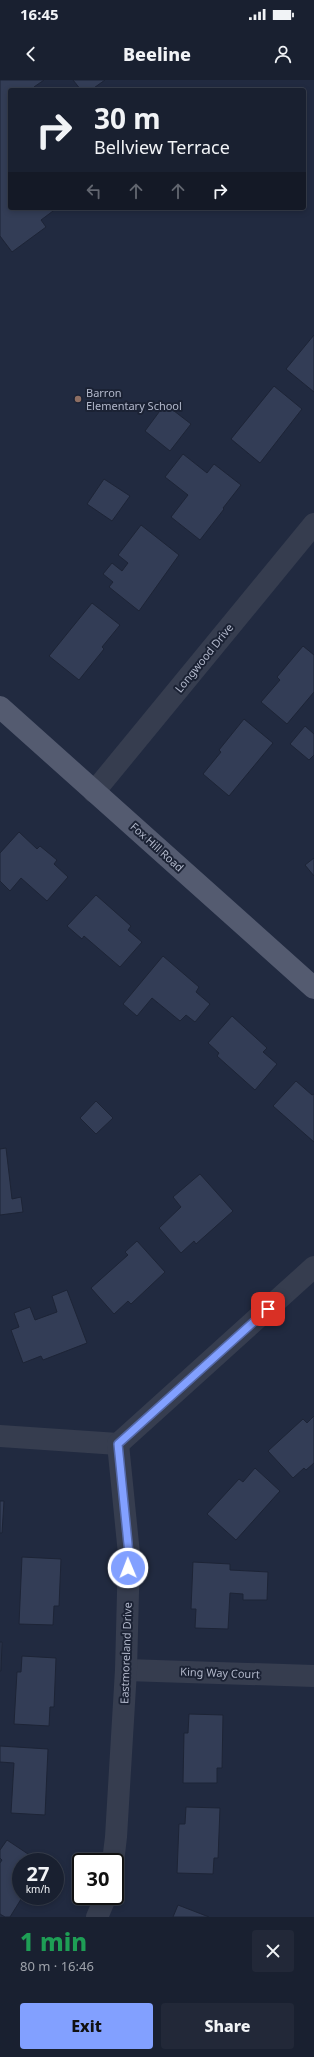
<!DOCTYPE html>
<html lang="en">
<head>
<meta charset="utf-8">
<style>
	body { margin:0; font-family:"Noto Sans",sans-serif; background:#222838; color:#f1f3f6; height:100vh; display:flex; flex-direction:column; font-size:15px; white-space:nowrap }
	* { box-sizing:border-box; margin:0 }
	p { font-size:13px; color:#9fa3ab }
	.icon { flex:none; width:22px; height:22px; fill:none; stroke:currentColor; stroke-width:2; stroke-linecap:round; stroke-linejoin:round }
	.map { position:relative; height:1837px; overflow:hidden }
	.sheet { display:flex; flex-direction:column; background:#192030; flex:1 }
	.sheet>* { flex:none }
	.top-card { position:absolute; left:8px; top:8px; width:298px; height:122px; border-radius:4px; box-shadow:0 2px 6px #0003,0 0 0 1px #373e4c; background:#192030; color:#f1f3f6; overflow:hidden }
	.speed { position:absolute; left:12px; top:1773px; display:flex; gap:8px; font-size:20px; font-weight:700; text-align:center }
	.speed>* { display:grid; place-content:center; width:52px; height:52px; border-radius:50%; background:#192030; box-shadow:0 2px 6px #0003,0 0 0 1px #373e4c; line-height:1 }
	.speed small { font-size:10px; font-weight:400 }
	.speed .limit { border:2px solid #111; border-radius:6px; background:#fff; color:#111 }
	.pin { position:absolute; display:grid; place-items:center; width:34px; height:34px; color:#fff; margin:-17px; border-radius:8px; box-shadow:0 2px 6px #0006 }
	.me { position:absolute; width:44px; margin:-22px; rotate:359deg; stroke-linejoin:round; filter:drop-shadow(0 0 3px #0008) }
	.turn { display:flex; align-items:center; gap:14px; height:84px; padding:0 20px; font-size:18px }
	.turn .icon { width:52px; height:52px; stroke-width:2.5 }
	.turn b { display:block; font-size:28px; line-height:34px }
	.lanes { display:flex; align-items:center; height:38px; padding:0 20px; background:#0003; justify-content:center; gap:20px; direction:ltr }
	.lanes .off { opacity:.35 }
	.round { display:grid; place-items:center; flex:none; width:42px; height:42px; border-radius:4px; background:#222838 }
	.overview { display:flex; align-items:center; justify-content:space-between; height:68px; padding:0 20px }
	h1 { font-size:24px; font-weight:800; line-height:30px; color:#1e9e55 }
	.cta { display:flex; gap:8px; margin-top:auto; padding:8px 20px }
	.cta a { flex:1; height:46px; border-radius:4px; background:#82a0ff; color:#111; font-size:16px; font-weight:800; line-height:46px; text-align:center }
	.cta a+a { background:#222838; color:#f1f3f6 }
	.status { display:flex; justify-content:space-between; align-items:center; height:28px; padding:0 20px; background:#192030; direction:ltr }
	.status svg { height:11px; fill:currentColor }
	header { display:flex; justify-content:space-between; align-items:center; height:52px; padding:0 20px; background:#192030; font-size:18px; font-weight:800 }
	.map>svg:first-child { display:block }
	.building { fill:#333d56; stroke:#1d2436 }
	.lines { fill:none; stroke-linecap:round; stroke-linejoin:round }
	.minor { stroke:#363d4f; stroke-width:22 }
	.major { stroke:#545b70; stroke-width:22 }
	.route-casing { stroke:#5468a6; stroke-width:10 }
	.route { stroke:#82a0ff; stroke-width:7 }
	.education-dot { fill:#8d6e63; stroke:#1b2234; stroke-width:1.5 }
	.labels { text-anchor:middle; stroke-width:4; stroke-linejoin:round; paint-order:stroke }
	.poi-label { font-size:11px; fill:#b2b8cb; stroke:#1b2234; text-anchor:start }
	.street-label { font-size:11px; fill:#b2b8cb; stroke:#1b2234 }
</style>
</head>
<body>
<div class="status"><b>16:45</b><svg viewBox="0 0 49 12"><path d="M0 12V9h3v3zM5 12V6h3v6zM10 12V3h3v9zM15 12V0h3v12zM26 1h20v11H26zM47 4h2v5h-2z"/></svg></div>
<header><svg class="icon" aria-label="back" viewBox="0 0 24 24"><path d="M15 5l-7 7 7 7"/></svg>Beeline<svg class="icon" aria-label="person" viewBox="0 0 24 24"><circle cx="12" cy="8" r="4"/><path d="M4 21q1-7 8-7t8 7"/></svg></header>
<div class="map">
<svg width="314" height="1837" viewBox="0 0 314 1837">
	<rect width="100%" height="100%" fill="#212a40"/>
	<!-- building -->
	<g class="building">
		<polygon points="0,0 44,0 34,7 36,10 10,10 10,128 57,128 41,140 46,147 12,172 0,156"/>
		<polygon points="73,0 105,0 91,10 81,10"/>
		<polygon points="314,255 314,312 286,289"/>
		<polygon points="274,306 302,329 260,383 231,359"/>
		<polygon points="165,324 191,344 170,371 145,351"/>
		<polygon points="183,374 207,393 214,384 241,405 223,428 224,429 200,460 171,437 188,415 165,397"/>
		<polygon points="104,399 130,416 112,441 87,424"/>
		<polygon points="141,445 179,475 139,531 109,507 113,502 103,494 112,483 122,491 128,483 118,475"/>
		<polygon points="92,523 120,545 102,567 104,569 79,600 49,576"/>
		<polygon points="303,566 314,575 314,612 287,644 261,622 280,600 277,597"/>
		<polygon points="244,639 273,663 229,716 203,694 221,672 219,670"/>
		<polygon points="305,646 314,654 314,675 309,680 290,664"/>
		<polygon points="19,752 37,769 40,766 57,780 54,784 68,797 47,821 21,798 10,811 0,801 0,773"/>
		<polygon points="314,778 314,796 305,785"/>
		<polygon points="96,815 131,846 128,850 142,862 120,887 84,856 82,859 67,846"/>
		<polygon points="163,876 199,907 196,912 210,924 195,942 186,935 180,941 152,918 137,936 123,924"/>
		<polygon points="232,936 267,968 263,972 277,984 255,1010 217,976 219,973 208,963"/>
		<polygon points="296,1001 312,1015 314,1014 314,1062 273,1026"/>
		<polygon points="96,1021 113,1038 96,1054 80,1038"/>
		<polygon points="6,1068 12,1119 21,1117 23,1132 0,1135 0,1069"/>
		<polygon points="200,1094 233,1131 196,1164 194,1161 181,1173 159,1148 181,1127 173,1117"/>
		<polygon points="137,1161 165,1192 131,1224 128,1221 114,1234 91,1208 128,1175 125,1172"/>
		<polygon points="67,1210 87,1263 43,1280 41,1276 23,1283 11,1250 19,1247 14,1233 30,1227 35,1240 57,1232 52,1216"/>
		<polygon points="314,1336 314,1383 306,1390 304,1388 293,1398 268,1371 303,1339 307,1343"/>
		<polygon points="255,1388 280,1411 236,1460 207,1434 239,1399 243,1402"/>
		<polygon points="0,1421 4,1421 2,1453 0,1453"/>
		<polygon points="22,1477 61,1479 59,1526 54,1526 53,1545 19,1544"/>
		<polygon points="193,1482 230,1484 230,1490 268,1492 267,1520 243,1520 243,1514 230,1513 228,1549 195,1548 196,1529 191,1529"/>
		<polygon points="0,1562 2,1562 1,1591 0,1591"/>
		<polygon points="22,1576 56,1578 54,1627 50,1627 49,1646 14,1644 17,1592 21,1592"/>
		<polygon points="189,1634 223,1635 222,1688 217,1688 217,1703 183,1703 184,1653 188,1653"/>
		<polygon points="0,1666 48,1669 45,1735 11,1733 14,1683 0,1682"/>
		<polygon points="186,1727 220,1728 218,1778 214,1778 213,1794 177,1793 179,1744 185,1744"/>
		<polygon points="7,1760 40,1782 21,1782 21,1816 23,1816 10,1837 5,1837 0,1834 0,1783 2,1780 0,1778 0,1770"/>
		<polygon points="178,1825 209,1837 173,1837"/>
	</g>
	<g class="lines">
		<!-- minor -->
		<g class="minor">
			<polyline points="94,712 314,444"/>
			<polyline points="0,1356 118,1364"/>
			<polyline points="118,1364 314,1187"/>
			<polyline points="126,1590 314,1596"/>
			<polyline points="113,1782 116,1757 126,1590 129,1474 118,1364"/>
			<polyline points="97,1837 106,1816"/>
		</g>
		<!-- major -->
		<polyline class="major" points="0,627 314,908"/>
	</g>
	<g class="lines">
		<!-- route casing -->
		<g class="route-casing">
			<polyline id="route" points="128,1488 129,1474 118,1364 268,1229"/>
		</g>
		<!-- route -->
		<use href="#route" class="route"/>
	</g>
	<!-- markers -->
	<circle class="education-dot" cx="78" cy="319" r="4"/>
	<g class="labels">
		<!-- poi labels -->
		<g class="poi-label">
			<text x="86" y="317">Barron<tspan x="86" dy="13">Elementary School</tspan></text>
		</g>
		<!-- street labels -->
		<g class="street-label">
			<text transform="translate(204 578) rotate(-51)" y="4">Longwood Drive</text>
			<text transform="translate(157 767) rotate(42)" y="4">Fox Hill Road</text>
			<text transform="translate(126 1573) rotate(-88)" y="4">Eastmoreland Drive</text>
			<text transform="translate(220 1593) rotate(2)" y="4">King Way Court</text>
		</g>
	</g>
</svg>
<div class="speed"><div>27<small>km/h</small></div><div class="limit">30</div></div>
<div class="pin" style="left:268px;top:1229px;background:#d93025"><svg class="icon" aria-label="arrive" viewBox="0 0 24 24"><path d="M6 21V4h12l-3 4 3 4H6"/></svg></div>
<svg class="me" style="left:128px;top:1488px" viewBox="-20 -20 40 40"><circle r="17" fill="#82a0ff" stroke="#fff" stroke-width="3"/><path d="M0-11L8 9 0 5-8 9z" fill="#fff"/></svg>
<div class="top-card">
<div class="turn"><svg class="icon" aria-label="right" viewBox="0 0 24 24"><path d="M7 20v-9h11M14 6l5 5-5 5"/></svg><div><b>30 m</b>Bellview Terrace</div></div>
<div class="lanes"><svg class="icon off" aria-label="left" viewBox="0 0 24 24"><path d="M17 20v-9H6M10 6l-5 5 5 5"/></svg><svg class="icon off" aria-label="ahead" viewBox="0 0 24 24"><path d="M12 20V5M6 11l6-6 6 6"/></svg><svg class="icon off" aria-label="ahead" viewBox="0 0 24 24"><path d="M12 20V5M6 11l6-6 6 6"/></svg><svg class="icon" aria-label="right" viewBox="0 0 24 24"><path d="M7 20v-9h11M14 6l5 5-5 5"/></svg></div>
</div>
</div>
<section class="sheet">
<div class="overview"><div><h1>1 min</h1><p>80 m · 16:46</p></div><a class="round"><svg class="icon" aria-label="close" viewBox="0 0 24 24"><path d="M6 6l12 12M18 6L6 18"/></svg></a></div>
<div class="cta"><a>Exit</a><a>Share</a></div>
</section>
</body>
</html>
